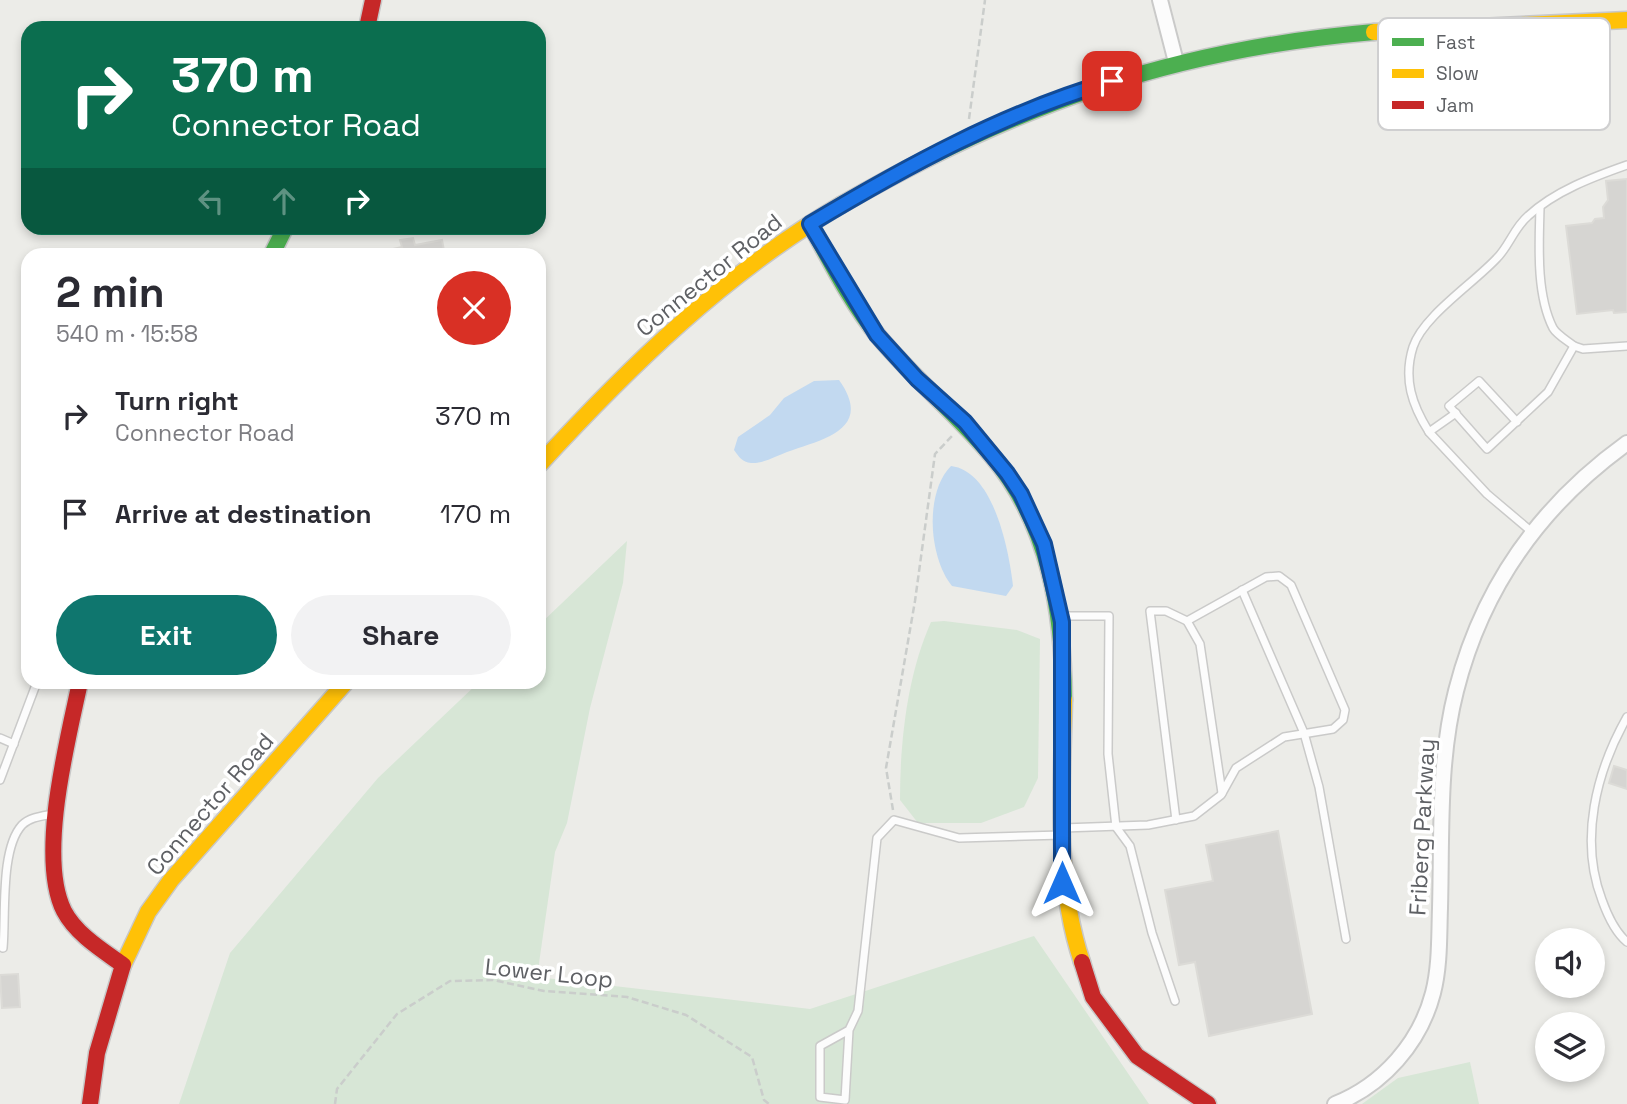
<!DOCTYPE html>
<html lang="en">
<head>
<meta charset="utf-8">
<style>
	body { margin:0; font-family:"Space Grotesk",sans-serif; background:#f2f2f3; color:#2b2b33; height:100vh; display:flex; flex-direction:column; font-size:26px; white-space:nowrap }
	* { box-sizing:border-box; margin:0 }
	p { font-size:23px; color:#7c7c81 }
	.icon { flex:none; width:38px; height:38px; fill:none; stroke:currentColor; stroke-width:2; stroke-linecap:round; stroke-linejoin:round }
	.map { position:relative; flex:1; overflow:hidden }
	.panel { position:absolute; left:21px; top:248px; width:525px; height:441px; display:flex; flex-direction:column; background:#fff; border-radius:21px; box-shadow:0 4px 10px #0003 }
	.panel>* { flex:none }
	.guide { position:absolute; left:21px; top:21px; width:525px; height:214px; border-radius:21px; box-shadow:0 4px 10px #0003; background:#0b6e4f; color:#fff; overflow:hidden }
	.controls { position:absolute; left:1535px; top:928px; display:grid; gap:14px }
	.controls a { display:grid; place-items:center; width:70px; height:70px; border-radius:50%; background:#fff; box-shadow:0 4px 10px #0003; font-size:35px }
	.pin { position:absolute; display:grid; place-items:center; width:60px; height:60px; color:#fff; margin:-30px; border-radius:14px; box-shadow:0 4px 10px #0006 }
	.me { position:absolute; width:77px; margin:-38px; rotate:0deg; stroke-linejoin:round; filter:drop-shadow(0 0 5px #0008) }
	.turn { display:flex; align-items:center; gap:24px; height:147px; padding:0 35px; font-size:32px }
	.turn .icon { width:91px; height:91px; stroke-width:2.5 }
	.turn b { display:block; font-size:49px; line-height:60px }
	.lanes { display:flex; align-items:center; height:66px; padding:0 35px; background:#0003; justify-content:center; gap:35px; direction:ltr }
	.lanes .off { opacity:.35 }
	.round { display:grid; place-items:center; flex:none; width:74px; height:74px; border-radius:37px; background:#f2f2f3 }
	.summary { display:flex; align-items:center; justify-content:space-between; height:119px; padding:0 35px }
	h1 { font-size:42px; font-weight:800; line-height:52px }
	.primary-button { display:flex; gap:14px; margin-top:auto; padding:14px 35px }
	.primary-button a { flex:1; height:80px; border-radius:42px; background:#0f766e; color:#fff; font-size:28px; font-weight:800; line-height:80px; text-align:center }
	.primary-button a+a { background:#f2f2f3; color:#2b2b33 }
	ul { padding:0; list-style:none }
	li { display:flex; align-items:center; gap:21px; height:98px; padding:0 35px }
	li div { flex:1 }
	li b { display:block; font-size:26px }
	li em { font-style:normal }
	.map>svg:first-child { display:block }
	.green { fill:#d7e6d6 }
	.water { fill:#c2d9f0 }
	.building { fill:#d6d5d2; stroke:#dcdbd7; stroke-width:2 }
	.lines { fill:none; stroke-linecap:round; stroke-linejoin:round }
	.lane-casing { stroke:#cacac9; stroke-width:10 }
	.street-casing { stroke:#cacac9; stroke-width:18 }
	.fast-casing { stroke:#c8c8c8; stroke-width:19 }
	.slow-casing { stroke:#c8c8c8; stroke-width:19 }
	.jam-casing { stroke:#c8c8c8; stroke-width:19 }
	.path { stroke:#cacdcb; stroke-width:2.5; stroke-dasharray:7 3.5; stroke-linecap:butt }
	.lane { stroke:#fcfcfc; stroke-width:7 }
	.street { stroke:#fcfcfc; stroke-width:14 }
	.fast { stroke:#4caf50; stroke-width:16 }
	.slow { stroke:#ffc107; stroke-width:16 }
	.jam { stroke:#c62828; stroke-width:16 }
	.route-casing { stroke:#114b97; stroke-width:18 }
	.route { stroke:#1a73e8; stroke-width:12 }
	.labels { text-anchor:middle; stroke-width:7; stroke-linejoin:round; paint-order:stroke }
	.street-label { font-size:23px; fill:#5e6064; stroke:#fff }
	.key { fill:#fff; stroke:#cfcfd0; stroke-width:2 }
	.key-label { font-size:19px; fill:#5e6064 }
</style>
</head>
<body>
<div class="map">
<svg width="1627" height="1104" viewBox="0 0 1627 1104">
	<rect width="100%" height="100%" fill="#ecece8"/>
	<!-- green -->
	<g class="green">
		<polygon points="627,541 623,583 590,708 567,823 555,852 537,977 810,1009 1034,936 1149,1104 179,1104 230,953 378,778 478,683 539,682 539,625"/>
		<path d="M 944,621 L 1017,630 L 1040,639 L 1038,778 L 1024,807 L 981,823 L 918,823 L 900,800 C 900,741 907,676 931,622 Z"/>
		<polygon points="1470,1062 1479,1104 1362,1104 1398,1078"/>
	</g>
	<!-- water -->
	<g class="water">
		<path d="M 839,380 C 874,429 824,439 787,452 C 776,456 763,464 751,463 C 742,462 739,457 734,450 L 738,437 L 770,415 L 784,398 L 814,381 Z"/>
		<path d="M 951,466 C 994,471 1009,551 1013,586 L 1006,596 L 952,586 C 929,558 924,493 951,466 Z"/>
	</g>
	<!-- building -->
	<g class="building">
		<polygon points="1627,179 1627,312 1614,313 1613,310 1577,314 1566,226 1592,223 1595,219 1604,218 1603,207 1608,200 1606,181"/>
		<polygon points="413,238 415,245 442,240 445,256 388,256 388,250 402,247 400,240"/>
		<polygon points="1614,766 1627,770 1627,789 1609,783"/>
		<polygon points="1278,831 1312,1014 1209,1036 1195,962 1179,965 1165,890 1213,881 1206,845"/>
		<polygon points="18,974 20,1007 2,1008 0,975"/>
	</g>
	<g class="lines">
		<!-- lane casing -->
		<g class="lane-casing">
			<g id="lane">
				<path d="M 1540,208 C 1539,245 1536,294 1553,328 C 1557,335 1568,341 1574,346"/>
				<polyline points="1456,413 1429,432 1487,494 1532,532"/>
				<polyline points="1517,422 1479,381 1449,406 1487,449 1548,392 1574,346 1583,349 1627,346"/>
				<path d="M 1429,432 C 1412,405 1403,379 1413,347 C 1423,316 1474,283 1497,258 C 1509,246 1514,228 1528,216 C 1555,191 1593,177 1627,165"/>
				<polyline points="1242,590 1304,733 1319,787 1346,939"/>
				<polyline points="1061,616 1109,616 1108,754 1116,827 1130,846 1152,933 1175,1001"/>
				<polyline points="1187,621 1200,644 1222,793"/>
				<path d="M 1627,717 C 1596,772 1579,840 1602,900 C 1607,914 1615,932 1627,942"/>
				<polyline points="0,738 14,744"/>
				<polyline points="0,780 37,682"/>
				<polyline points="1063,828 1148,825 1194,816 1221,795 1236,768 1284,737 1333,729 1343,720 1345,710 1291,585 1279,576 1266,577 1187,621 1166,611 1150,611 1176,820"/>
				<path d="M 3,948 C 6,915 0,849 22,825 C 30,817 43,816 53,814"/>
				<polyline points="849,1030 820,1046 820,1097 845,1100 849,1030 858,1011 877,838 894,820 959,838 1062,835"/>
			</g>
		</g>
		<!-- street casing -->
		<g class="street-casing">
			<g id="street">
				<polyline points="1160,0 1176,62"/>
				<path d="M 1335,1104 C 1383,1085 1420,1043 1433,993 C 1440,966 1439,936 1440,908 C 1442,836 1438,761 1456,691 C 1482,588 1541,505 1627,443"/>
			</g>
		</g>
		<!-- fast casing -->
		<g class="fast-casing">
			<g id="fast">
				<path d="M 841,205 C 1014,105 1174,49 1374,32"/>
				<path d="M 810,224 C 831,262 851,303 879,337 C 914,379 957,414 992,456 C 1050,525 1063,613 1064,700"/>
				<polyline points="271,256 285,228"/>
			</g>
		</g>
		<!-- slow casing -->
		<g class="slow-casing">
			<g id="slow">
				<polyline points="1374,32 1627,20"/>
				<path d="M 539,465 C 629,367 725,273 841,205"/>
				<path d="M 1064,700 C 1062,787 1054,879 1082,962"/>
				<polyline points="123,965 148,912 171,880 346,682"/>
			</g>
		</g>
		<!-- jam casing -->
		<g class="jam-casing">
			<g id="jam">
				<polyline points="367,28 373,0"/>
				<path d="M 80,682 C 68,739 37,857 64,911 C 76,934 102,950 123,965 L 97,1053 L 90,1104"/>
				<polyline points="1082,962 1093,997 1137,1056 1208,1104"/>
			</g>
		</g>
		<!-- path -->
		<g class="path">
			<polyline points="969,119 985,0"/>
			<polyline points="893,810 886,768 915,601 935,454 952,436"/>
			<polyline points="335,1104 337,1089 397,1014 450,981 493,980 544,991 627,997 686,1015 752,1057 764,1100 769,1104"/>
		</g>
		<!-- lane -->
		<use href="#lane" class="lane"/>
		<!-- street -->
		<use href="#street" class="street"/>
		<!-- fast -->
		<use href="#fast" class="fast"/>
		<!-- slow -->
		<use href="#slow" class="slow"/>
		<!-- jam -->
		<use href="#jam" class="jam"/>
	</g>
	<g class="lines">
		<!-- route casing -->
		<g class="route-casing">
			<path id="route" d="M 1062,883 L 1062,622 L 1044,544 L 1021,494 L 1007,473 L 965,422 L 917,379 L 877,335 L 810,224 C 905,167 1005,112 1112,81"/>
		</g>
		<!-- route -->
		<use href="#route" class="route"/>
	</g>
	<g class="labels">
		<!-- street labels -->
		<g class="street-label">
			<text transform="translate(709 275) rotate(-39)" y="8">Connector Road</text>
			<text transform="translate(210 804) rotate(-49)" y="8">Connector Road</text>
			<text transform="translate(1422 827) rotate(-87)" y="8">Friberg Parkway</text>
			<text transform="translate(549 973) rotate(6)" y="8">Lower Loop</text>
		</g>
	</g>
	<!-- legend -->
	<rect x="1378" y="18" width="232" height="112" rx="10" class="key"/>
	<rect x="1392" y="38" width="32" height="8" fill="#4caf50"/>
	<rect x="1392" y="69" width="32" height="9" fill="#ffc107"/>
	<rect x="1392" y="101" width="32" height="8" fill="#c62828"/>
	<g class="key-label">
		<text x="1436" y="49">Fast</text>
		<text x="1436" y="80">Slow</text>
		<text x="1436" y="112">Jam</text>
	</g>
</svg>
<div class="controls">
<a><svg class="icon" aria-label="sound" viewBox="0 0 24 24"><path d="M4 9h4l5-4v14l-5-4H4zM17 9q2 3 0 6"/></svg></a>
<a><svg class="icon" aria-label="layers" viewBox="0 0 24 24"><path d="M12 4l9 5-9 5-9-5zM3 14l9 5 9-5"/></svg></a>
</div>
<div class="pin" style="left:1112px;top:81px;background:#d93025"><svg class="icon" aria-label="arrive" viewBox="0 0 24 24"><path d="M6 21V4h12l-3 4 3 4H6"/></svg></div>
<svg class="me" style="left:1062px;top:883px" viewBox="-20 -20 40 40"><path d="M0-17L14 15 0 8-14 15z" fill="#1a73e8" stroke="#fff" stroke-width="4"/></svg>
<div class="guide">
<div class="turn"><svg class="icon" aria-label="right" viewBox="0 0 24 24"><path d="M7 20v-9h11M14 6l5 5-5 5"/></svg><div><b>370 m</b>Connector Road</div></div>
<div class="lanes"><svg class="icon off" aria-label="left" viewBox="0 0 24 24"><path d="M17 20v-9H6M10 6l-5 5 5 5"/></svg><svg class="icon off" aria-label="ahead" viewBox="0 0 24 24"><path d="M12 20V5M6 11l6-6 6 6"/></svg><svg class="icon" aria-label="right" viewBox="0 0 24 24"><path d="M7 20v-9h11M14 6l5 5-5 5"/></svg></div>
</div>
<section class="panel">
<div class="summary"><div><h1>2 min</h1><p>540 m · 15:58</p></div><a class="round" style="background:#d93025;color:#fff"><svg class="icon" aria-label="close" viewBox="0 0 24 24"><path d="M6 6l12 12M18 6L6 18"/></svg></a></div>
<ul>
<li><svg class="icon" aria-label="right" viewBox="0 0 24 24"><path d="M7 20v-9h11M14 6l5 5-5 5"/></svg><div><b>Turn right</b><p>Connector Road</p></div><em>370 m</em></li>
<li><svg class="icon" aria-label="arrive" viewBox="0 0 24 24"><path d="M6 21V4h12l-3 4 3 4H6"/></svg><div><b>Arrive at destination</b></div><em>170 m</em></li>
</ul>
<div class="primary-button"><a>Exit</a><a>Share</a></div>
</section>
</div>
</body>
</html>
